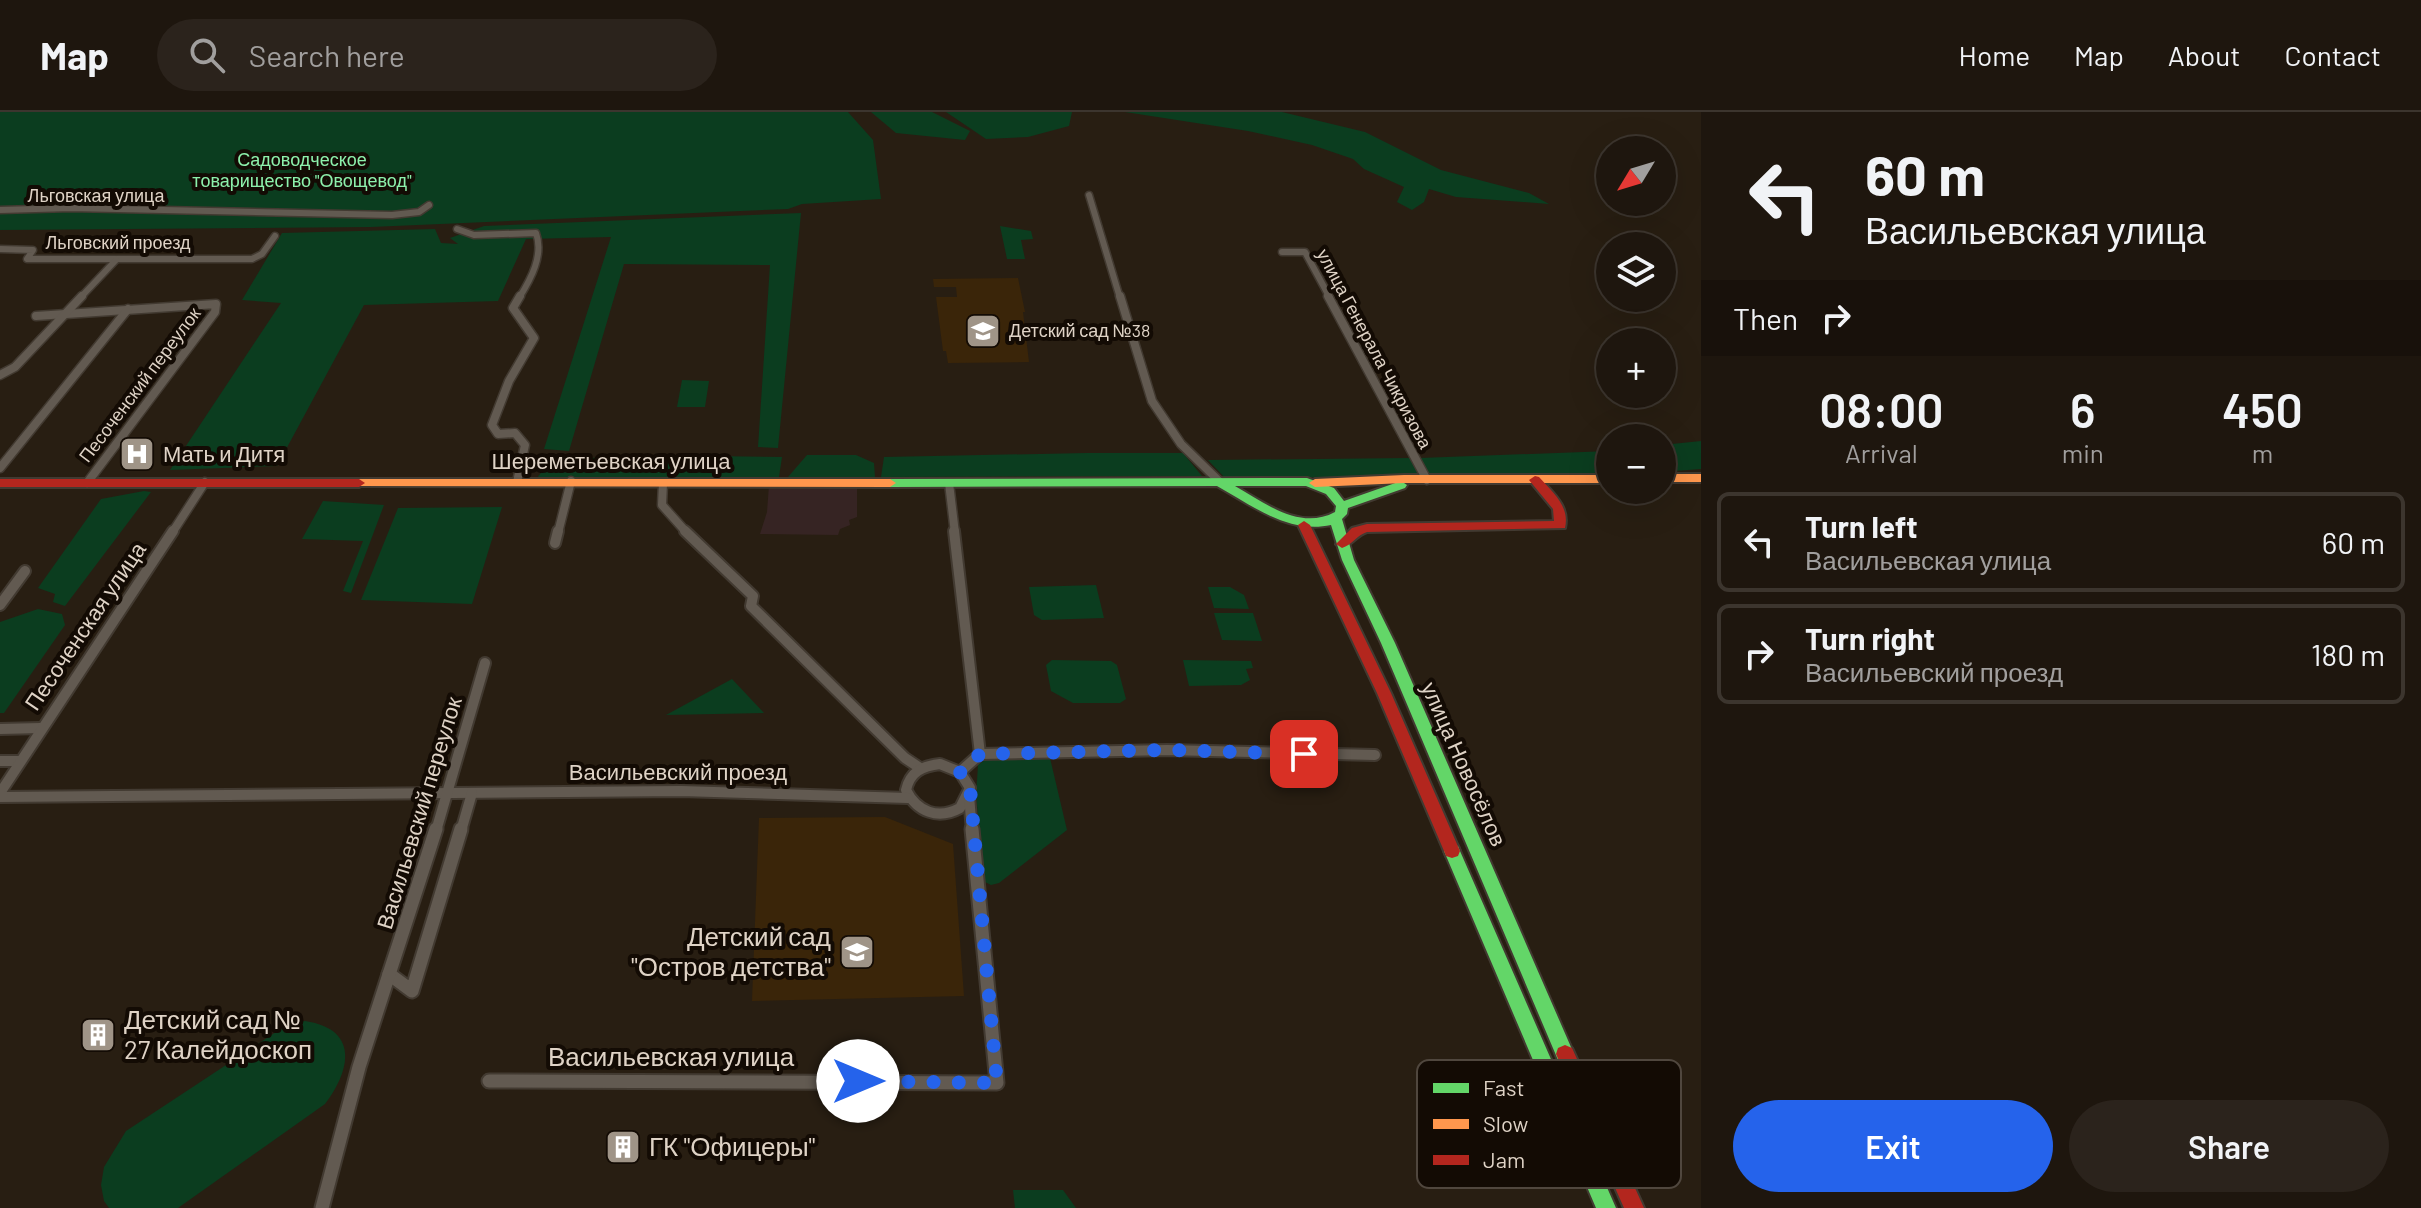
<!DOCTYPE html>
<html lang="en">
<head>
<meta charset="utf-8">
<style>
	body { margin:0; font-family:Barlow,sans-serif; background:#2b231c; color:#f1f3f6; height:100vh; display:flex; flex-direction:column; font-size:30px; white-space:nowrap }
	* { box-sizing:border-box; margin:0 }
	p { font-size:26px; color:#a19f9e }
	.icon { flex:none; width:44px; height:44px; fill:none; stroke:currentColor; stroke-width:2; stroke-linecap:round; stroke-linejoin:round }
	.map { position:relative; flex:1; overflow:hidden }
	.sheet { display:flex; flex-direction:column; background:#1e160e; width:720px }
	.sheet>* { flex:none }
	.banner { background:#1e160e; color:#f1f3f6; overflow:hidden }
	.needle { width:52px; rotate:232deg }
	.fabs { position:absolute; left:1596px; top:24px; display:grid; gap:16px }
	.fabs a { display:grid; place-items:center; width:80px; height:80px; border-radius:50%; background:#1e160e; box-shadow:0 8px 32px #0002,0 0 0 2px #3c352e; font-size:40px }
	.pin { position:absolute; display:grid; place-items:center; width:68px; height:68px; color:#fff; margin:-34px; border-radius:16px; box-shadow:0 4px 12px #0006 }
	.me { position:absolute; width:88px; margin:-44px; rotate:90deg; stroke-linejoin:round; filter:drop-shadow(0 0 6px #0008) }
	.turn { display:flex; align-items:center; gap:28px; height:168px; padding:0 32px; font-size:36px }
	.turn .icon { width:104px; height:104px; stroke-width:2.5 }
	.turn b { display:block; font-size:56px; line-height:68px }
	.then { display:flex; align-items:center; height:76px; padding:0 32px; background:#0003; gap:16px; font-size:30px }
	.eta { display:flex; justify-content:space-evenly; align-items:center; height:136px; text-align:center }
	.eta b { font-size:48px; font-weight:600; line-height:56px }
	.primary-button { display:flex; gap:16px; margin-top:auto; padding:16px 32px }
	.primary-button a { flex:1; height:92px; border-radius:48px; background:#2563eb; color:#fff; font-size:32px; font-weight:600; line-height:92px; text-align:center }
	.primary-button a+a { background:#2b231c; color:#f1f3f6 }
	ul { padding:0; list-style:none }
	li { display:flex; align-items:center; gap:24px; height:100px; margin:0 16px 12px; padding:0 16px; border:4px solid #3c352e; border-radius:12px }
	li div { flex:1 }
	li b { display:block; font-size:30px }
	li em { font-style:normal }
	header { display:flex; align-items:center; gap:48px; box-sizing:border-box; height:112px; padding:0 40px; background:#1e160e; border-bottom:2px solid #3c352e }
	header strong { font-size:38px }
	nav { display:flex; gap:44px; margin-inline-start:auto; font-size:28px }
	.search { width:560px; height:72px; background:#2b231c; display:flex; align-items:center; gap:20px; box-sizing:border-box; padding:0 28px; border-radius:44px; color:#a19f9e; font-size:30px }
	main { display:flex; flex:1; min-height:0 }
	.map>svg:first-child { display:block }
	.commercial { fill:#362423 }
	.built { fill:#3a2509 }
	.green { fill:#0b3d1f }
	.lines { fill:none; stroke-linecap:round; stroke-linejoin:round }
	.street-far3-casing { stroke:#423a31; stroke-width:9 }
	.street-far2-casing { stroke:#423a31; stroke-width:11 }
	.street-far1-casing { stroke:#423a31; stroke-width:14 }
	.street-casing { stroke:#423a31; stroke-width:17 }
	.fast-casing { stroke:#423a31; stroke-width:4 }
	.slow-casing { stroke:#423a31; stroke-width:4 }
	.jam-casing { stroke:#423a31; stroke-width:4 }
	.street-far3 { stroke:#625a51; stroke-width:6 }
	.street-far2 { stroke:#625a51; stroke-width:8 }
	.street-far1 { stroke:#625a51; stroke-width:10 }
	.street { stroke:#625a51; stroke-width:13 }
	.fast { fill:#63d668; fill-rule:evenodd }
	.slow { fill:#ff974d; fill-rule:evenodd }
	.jam { fill:#b3261e; fill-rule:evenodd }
	.route { stroke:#2563eb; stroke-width:14; stroke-dasharray:0 25.2 }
	.labels { text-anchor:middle; stroke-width:8; stroke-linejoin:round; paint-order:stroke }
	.far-park-label { font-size:18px; fill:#8df1ac; stroke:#130b04 }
	.far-street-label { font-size:18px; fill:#dfd3c6; stroke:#130b04 }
	.far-poi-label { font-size:18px; fill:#dfd3c6; stroke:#130b04; text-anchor:start }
	.poi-label { font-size:22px; fill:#dfd3c6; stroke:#130b04; text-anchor:start }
	.street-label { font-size:22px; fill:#dfd3c6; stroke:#130b04 }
	.near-poi-label { font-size:26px; fill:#dfd3c6; stroke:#130b04; text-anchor:start }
	.near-street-label { font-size:26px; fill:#dfd3c6; stroke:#130b04 }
	.key { fill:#130b04; stroke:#50473e; stroke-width:2 }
	.key-label { font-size:22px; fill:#dfd3c6 }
</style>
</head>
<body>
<header>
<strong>Map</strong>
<div class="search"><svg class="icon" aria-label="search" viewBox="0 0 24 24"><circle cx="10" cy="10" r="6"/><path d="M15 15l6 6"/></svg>Search here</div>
<nav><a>Home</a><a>Map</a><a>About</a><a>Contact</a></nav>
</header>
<main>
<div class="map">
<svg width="1701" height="1096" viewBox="0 0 1701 1096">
	<rect width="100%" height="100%" fill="#281e12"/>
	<!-- commercial -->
	<polygon class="commercial" points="769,373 857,374 857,405 849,408 850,413 840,417 838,423 760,422 767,400"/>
	<!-- built -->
	<g class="built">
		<polygon points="1018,166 1025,200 1023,200 1029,250 948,251 946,239 943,239 936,185 957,185 956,175 934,175 933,167"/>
		<polygon points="885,705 953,732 964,884 752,889 759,706"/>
	</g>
	<!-- green -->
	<g class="green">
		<polygon points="0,0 848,0 873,28 881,87 802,92 788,97 371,115 0,118"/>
		<polygon points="871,0 932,0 970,19 965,28 896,21"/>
		<polygon points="946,0 1072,0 1069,14 1028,25 986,27"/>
		<polygon points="1125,0 1282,0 1365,20 1441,58 1529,81 1549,92 1456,85 1429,77 1424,90 1412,98 1397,90 1404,75 1364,57 1353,47 1312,33 1248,19"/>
		<polygon points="801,101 778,336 758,335 770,153 624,152 569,339 544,337 611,125 526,127 498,189 364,193 277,354 170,358 281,191 242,188 282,121 435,117 441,131 458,132 450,126 484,114"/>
		<polygon points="1000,114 1031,119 1033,127 1021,128 1025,147 1007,147"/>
		<polygon points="682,268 709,269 705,295 677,295"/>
		<polygon points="1701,329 1701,357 1662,360 1662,333"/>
		<polygon points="1610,339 1610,363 1431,366 1420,346"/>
		<polygon points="1087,341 1183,341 1202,364 881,365 884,345"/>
		<polygon points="633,343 782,345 779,365 537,366 550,349"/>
		<polygon points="807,343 856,343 874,351 875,365 788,365"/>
		<polygon points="1410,346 1420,366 1224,365 1208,348"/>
		<polygon points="144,379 151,380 65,494 53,490 55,482 38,476 101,387"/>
		<polygon points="323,389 384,393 351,481 343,479 363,429 302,427"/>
		<polygon points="502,395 472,492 361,488 398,396"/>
		<polygon points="1096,473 1104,506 1042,508 1034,503 1029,475"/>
		<polygon points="1208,475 1230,475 1244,483 1249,497 1214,496"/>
		<polygon points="38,497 62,502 65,513 4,601 0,601 0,510"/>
		<polygon points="1214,501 1253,501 1262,529 1222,528"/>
		<polygon points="1052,548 1111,549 1117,553 1126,587 1120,591 1073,591 1051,579 1046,553"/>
		<polygon points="1183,548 1251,549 1253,556 1246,557 1250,568 1241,573 1189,574"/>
		<polygon points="732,567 764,601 666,603"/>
		<polygon points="1050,646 1067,718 999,771 991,773 985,770 976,684 978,653 985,648"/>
		<path d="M 305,909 C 359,917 351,958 325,992 L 178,1096 L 109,1096 L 104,1089 L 101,1073 L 104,1055 L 126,1019 L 288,912 Z"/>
		<polygon points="1013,1078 1063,1078 1076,1096 1015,1096"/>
	</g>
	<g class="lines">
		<!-- street-far3 casing -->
		<g class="street-far3-casing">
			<g id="street-far3">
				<polyline points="1089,83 1120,186"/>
				<polyline points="0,98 71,96 392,103 419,100 429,93"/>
				<path d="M 457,117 L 474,123 L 536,121 C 544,143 531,167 519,186"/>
				<polyline points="0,137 33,138 27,147 252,147 262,142 275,124"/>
				<polyline points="1282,140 1305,140 1330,186"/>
				<polyline points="80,186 116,148"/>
			</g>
		</g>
		<!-- street-far2 casing -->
		<g class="street-far2-casing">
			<g id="street-far2">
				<polyline points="1120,184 1152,289 1181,332 1221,371"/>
				<polyline points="1328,184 1427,368"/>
				<polyline points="36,204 216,192 215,200 87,371"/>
				<polyline points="0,263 15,255 82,184"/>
				<polyline points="0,356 128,197"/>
				<polyline points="517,370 525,333 515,321 498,322 492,313 509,269 534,226 513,196 520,184"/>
				<polyline points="663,371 662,393 687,421"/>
				<polyline points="949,371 955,421"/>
				<polyline points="172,421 205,370"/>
				<polyline points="558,421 571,369"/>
			</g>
		</g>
		<!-- street-far1 casing -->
		<g class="street-far1-casing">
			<g id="street-far1">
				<polyline points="685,419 753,484 751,494 905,646 920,656"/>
				<polyline points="954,419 980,642"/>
				<polyline points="555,431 558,419"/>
				<polyline points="0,493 25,459"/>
				<polyline points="0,617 41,616"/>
				<polyline points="980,642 1167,638 1375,643"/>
				<polyline points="0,649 20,649"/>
				<path d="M 940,652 L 960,660 L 970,676 L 960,696 C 938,708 917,700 906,678 C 910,660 922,654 940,652 Z"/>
				<polyline points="960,660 980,642"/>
				<polyline points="0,681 173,419"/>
				<polyline points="969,684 972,719"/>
				<polyline points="0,685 681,679 908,686"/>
				<polyline points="436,719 485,551"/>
				<polyline points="461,719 472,681"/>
			</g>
		</g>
		<!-- street casing -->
		<g class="street-casing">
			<g id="street">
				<polyline points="389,862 412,879 461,717"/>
				<polyline points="489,969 997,971 972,717"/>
				<polyline points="322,1096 359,955 436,717"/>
			</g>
		</g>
		<!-- fast casing -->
		<g class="fast-casing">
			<g id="fast">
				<path d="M 1307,366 L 1334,376 L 1344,389 L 1401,369 L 1407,373 L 1405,376 L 1348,396 L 1347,402 L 1342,407 L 1354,448 L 1395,531 L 1574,942 L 1572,948 L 1565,951 L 1558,948 L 1381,531 L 1342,448 L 1331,413 C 1288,422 1253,394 1217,374 L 890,375 L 884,371 L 890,367 ZM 1235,374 L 1306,374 L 1326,382 L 1336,394 L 1335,400 C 1300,419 1265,391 1235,374 Z"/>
				<polygon points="1452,732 1458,734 1460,739 1616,1096 1596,1096 1444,739 1446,734"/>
			</g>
		</g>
		<!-- slow casing -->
		<g class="slow-casing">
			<g id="slow">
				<rect x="1662" y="362" width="39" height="8"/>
				<polygon points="1404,363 1610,363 1610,371 1404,371 1315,375 1309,371 1315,367"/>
				<polygon points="359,367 890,367 896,371 890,375 355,374 353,371"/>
			</g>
		</g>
		<!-- jam casing -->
		<g class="jam-casing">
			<g id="jam">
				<path d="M 1535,364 L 1539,365 C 1553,381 1570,394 1565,416 L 1367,420 C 1357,423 1352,433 1342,436 L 1336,432 L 1352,416 L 1367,412 L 1554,409 L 1553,397 L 1529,368 Z"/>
				<polygon points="0,367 359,367 365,371 359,375 0,375"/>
				<polygon points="1304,409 1310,413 1391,581 1460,739 1458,744 1452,746 1446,744 1444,739 1377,581 1298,413"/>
				<polygon points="1565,933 1572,936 1644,1096 1624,1096 1556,942 1558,936"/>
			</g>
		</g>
		<!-- street-far3 -->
		<use href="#street-far3" class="street-far3"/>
		<!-- street-far2 -->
		<use href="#street-far2" class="street-far2"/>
		<!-- street-far1 -->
		<use href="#street-far1" class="street-far1"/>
		<!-- street -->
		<use href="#street" class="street"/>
		<!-- fast -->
		<use href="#fast" class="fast"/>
		<!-- slow -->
		<use href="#slow" class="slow"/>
		<!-- jam -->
		<use href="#jam" class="jam"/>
	</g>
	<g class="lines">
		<!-- route -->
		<polyline class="route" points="858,969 997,971 970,676 960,660 980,642 1167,638 1304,642"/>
	</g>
	<!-- icons -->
	<defs>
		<g id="school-square" transform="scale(1.8)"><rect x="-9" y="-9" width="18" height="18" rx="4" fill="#9f9487" stroke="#130b04"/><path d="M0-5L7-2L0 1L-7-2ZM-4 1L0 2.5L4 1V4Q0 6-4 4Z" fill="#fff"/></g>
		<g id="hospital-square" transform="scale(1.8)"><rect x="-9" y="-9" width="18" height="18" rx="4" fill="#9f9487" stroke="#130b04"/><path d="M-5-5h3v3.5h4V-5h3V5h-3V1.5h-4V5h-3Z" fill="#fff"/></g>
		<g id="building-square" transform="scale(1.8)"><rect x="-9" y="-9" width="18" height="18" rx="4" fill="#9f9487" stroke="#130b04"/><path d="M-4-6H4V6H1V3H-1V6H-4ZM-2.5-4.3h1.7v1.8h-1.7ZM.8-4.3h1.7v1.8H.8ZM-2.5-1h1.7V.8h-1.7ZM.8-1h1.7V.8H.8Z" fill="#fff"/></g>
	</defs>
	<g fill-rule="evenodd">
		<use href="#school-square" x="983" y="219"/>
		<use href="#hospital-square" x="137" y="342"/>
		<use href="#school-square" x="857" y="840"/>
		<use href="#building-square" x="98" y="923"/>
		<use href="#building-square" x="623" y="1035"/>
	</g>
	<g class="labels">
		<!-- far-park labels -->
		<g class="far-park-label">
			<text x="302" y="54">Садоводческое<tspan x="302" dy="21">товарищество "Овощевод"</tspan></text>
		</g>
		<!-- far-street labels -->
		<g class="far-street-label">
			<text x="96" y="90">Льговская улица</text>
			<text x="118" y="137">Льговский проезд</text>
			<text transform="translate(1374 237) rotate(62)" y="6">улица Генерала Чикризова</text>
			<text transform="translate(140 273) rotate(-53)" y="6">Песоченский переулок</text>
		</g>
		<!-- far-poi labels -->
		<g class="far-poi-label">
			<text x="1009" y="225">Детский сад №38</text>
		</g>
		<!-- poi labels -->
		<g class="poi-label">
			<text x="163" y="350">Мать и Дитя</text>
		</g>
		<!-- street labels -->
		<g class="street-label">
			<text x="611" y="357">Шереметьевская улица</text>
			<text transform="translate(85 514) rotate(-56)" y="8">Песоченская улица</text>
			<text transform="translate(1464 652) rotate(66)" y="8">улица Новосёлов</text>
			<text x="678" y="668">Васильевский проезд</text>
			<text transform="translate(419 701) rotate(-73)" y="8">Васильевский переулок</text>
		</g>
		<!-- near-poi labels -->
		<g class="near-poi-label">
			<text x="831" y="834" text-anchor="end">Детский сад<tspan x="831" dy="30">"Остров детства"</tspan></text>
			<text x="124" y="917">Детский сад №<tspan x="124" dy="30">27 Калейдоскоп</tspan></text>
			<text x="649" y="1044">ГК "Офицеры"</text>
		</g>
		<!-- near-street labels -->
		<g class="near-street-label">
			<text x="671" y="954">Васильевская улица</text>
		</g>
	</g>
	<!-- legend -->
	<rect x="1417" y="948" width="264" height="128" rx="12" class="key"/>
	<rect x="1433" y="971" width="36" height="10" fill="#63d668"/>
	<rect x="1433" y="1007" width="36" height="10" fill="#ff974d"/>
	<rect x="1433" y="1043" width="36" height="10" fill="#b3261e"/>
	<g class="key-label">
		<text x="1483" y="984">Fast</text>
		<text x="1483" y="1020">Slow</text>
		<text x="1483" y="1056">Jam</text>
	</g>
</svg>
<div class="fabs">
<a><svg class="needle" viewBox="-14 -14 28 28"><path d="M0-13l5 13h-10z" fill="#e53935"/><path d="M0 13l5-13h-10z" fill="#a19f9e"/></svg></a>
<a><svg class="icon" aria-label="layers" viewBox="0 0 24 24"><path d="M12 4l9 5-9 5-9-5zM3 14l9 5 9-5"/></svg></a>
<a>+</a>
<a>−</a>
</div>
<div class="pin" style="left:1304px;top:642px;background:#d93025"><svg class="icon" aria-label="arrive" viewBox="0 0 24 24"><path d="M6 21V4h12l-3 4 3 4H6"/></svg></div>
<svg class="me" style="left:858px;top:969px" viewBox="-20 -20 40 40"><circle r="19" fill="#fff"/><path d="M0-13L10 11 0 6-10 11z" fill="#2563eb"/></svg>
</div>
<section class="sheet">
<div class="banner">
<div class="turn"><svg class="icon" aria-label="left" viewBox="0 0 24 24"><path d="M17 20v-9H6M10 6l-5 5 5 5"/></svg><div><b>60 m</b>Васильевская улица</div></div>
<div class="then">Then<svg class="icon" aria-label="right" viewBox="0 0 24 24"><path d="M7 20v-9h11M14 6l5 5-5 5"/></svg></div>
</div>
<div class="eta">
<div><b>08:00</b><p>Arrival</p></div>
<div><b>6</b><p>min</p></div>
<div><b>450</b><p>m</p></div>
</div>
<ul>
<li><svg class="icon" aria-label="left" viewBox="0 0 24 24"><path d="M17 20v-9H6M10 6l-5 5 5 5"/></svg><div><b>Turn left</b><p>Васильевская улица</p></div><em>60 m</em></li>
<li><svg class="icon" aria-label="right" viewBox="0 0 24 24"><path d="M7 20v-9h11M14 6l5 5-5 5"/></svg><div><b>Turn right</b><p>Васильевский проезд</p></div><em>180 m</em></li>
</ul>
<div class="primary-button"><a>Exit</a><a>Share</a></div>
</section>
</main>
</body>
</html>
